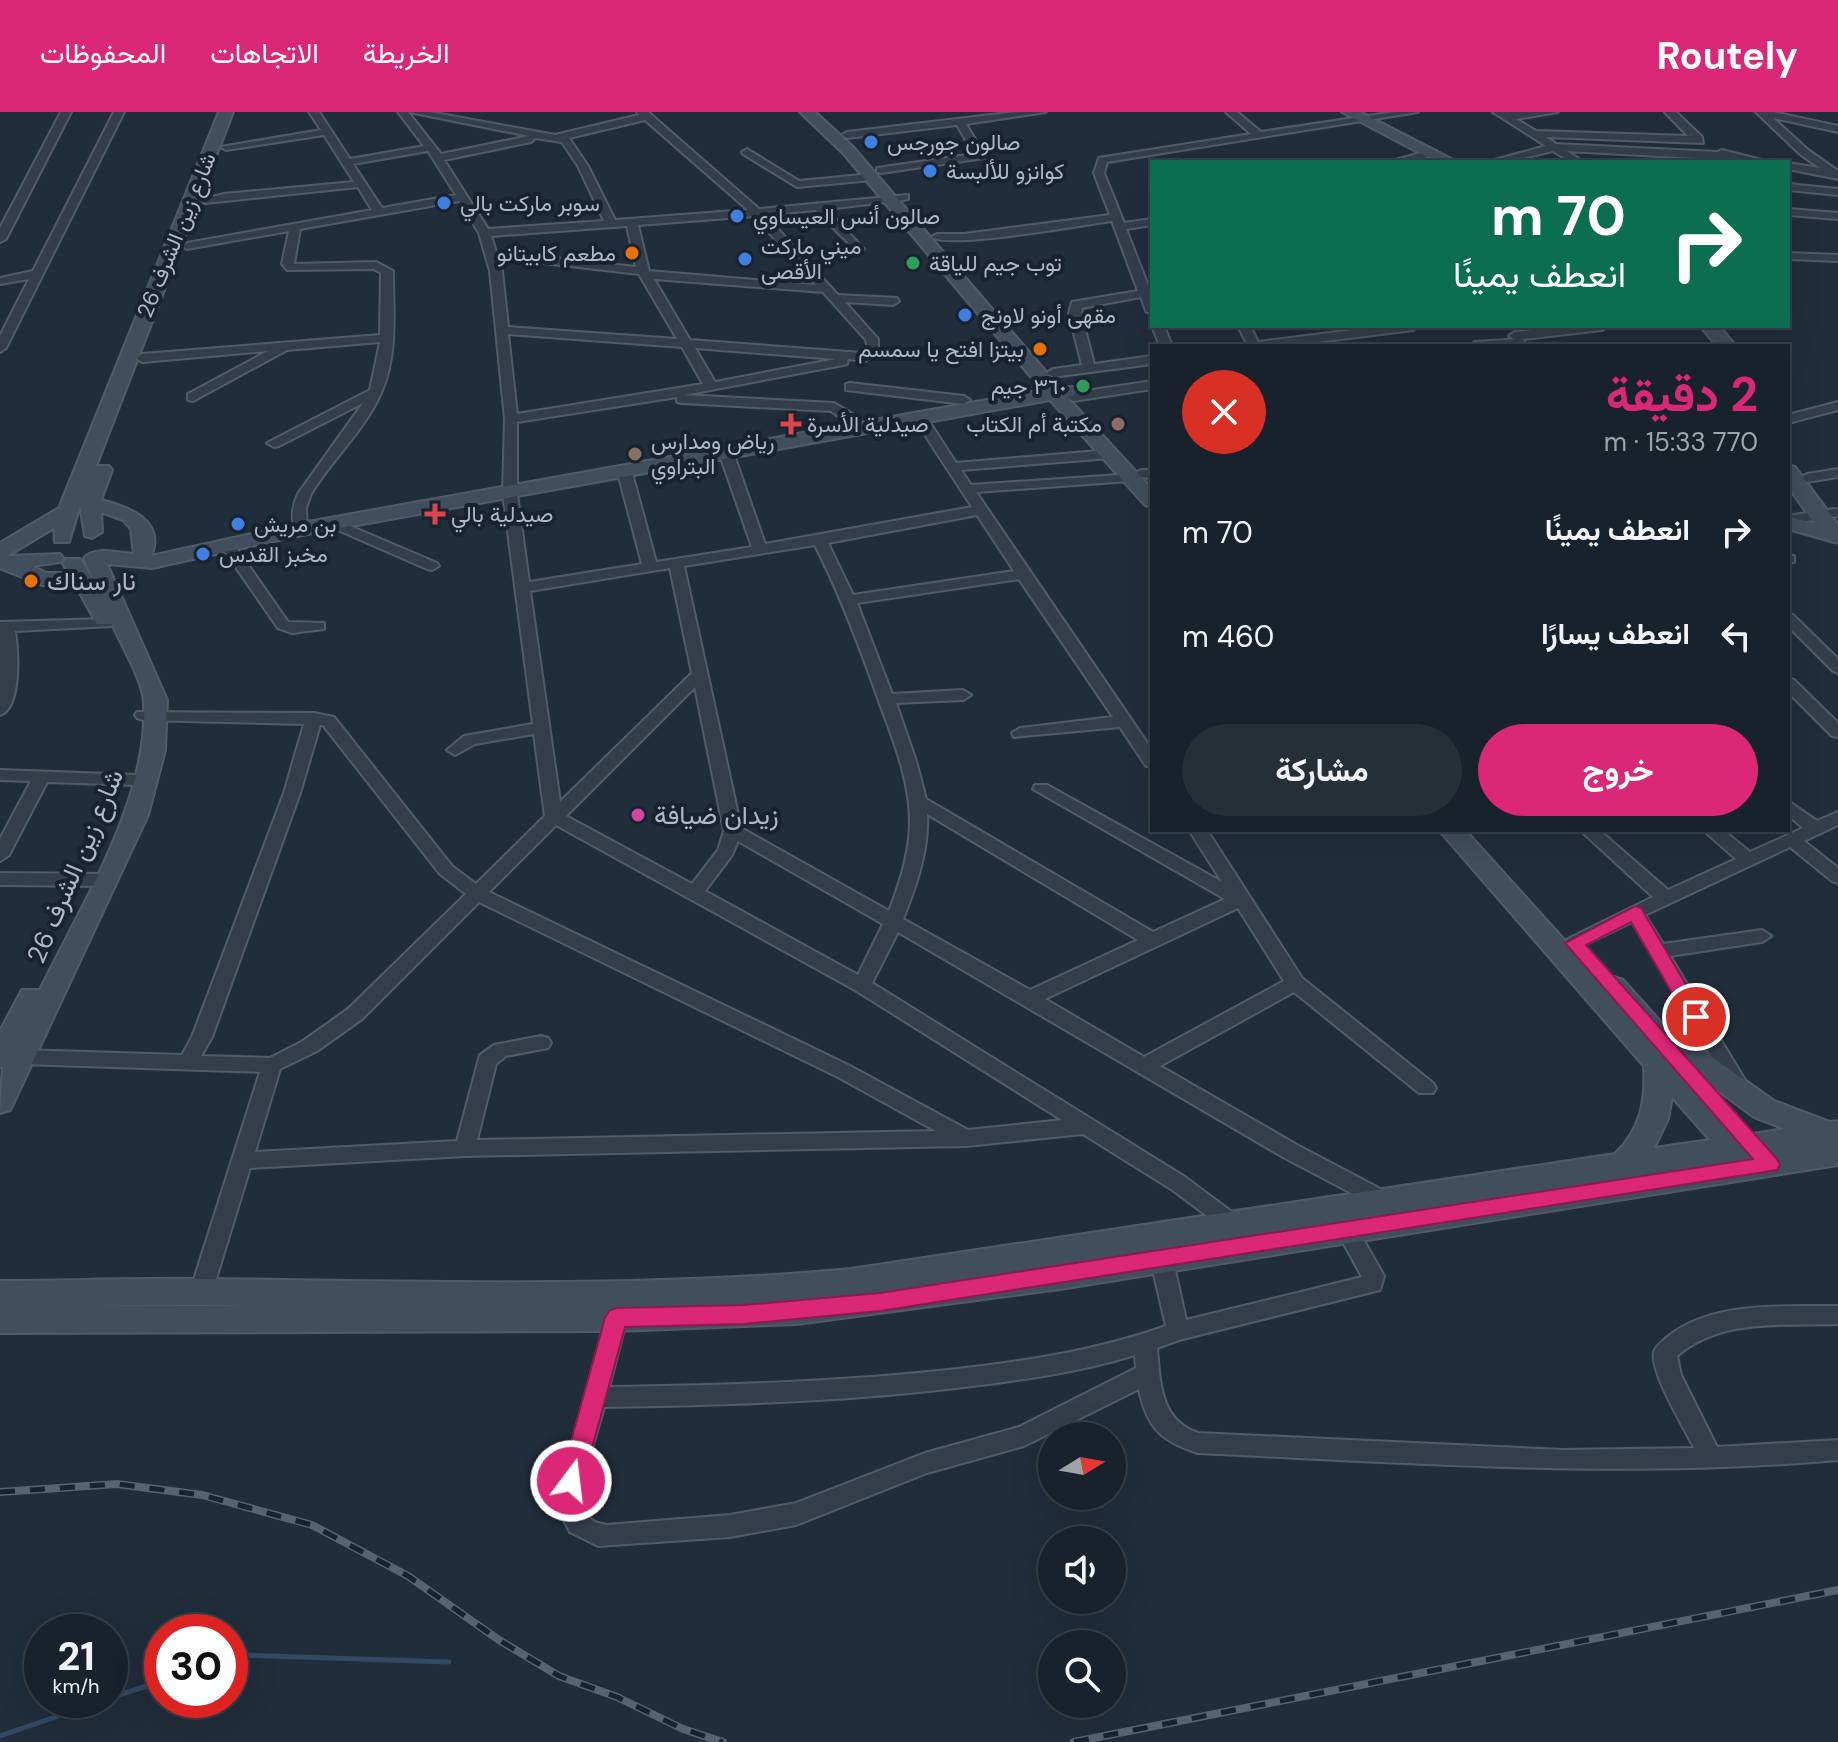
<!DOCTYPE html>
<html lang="ar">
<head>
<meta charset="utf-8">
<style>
	body { margin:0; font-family:"DM Sans",Vazirmatn,sans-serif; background:#252f38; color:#f1f3f6; direction:rtl; height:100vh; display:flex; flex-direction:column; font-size:30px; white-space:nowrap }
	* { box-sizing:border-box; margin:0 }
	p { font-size:26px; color:#9fa4a9 }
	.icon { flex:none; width:44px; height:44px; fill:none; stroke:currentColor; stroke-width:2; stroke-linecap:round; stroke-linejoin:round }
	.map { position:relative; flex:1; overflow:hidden; direction:ltr }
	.panel { position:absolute; left:1150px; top:232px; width:640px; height:488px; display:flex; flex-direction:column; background:#18222c; border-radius:0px; box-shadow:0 8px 32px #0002,0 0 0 2px #363f48; direction:rtl }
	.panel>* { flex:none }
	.hud { position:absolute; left:1150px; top:48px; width:640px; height:168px; border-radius:0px; box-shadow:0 8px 32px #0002,0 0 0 2px #363f48; direction:rtl; background:#0b6e4f; color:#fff; overflow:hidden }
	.needle { width:52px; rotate:79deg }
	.fabs { position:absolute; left:1038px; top:1310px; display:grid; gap:16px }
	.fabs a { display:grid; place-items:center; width:88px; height:88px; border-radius:50%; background:#18222c; box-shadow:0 8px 32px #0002,0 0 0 2px #363f48; font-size:40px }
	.speed { position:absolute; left:24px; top:1502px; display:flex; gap:16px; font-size:40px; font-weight:700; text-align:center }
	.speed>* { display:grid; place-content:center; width:104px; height:104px; border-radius:50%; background:#18222c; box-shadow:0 8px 32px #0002,0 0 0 2px #363f48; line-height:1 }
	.speed small { font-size:20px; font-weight:400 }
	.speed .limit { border:12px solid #d22; background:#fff; color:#111 }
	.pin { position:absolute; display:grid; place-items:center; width:68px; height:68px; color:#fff; margin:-34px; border:4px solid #fff; border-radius:50%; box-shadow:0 2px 8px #0007 }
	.me { position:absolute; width:88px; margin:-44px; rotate:15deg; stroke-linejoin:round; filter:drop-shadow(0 0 6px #0008) }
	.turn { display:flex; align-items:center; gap:28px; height:168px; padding:0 32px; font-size:36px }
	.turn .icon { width:104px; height:104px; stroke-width:2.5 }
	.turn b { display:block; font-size:56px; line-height:68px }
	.round { display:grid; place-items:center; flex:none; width:84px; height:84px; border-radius:42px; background:#252f38 }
	.overview { display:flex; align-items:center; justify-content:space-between; height:136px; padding:0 32px }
	h1 { font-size:48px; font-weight:700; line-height:60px; color:#db2777 }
	.action { display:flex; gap:16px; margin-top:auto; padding:16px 32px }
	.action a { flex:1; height:92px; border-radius:48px; background:#db2777; color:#fff; font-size:32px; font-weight:700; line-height:92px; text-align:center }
	.action a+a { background:#252f38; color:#f1f3f6 }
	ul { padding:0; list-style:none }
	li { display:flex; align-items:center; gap:24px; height:104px; padding:0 32px }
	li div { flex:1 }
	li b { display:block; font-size:30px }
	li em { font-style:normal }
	header { display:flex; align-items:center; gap:48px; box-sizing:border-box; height:112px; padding:0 40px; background:#db2777; color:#fff }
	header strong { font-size:38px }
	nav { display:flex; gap:44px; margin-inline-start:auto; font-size:28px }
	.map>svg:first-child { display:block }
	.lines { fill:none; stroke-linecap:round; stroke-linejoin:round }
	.stream { stroke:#324963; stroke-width:5 }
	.street-casing { stroke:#515c68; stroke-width:4 }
	.secondary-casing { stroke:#515c68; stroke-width:4 }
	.street { fill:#343e4b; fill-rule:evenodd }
	.secondary { fill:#414e5e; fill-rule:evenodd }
	.rail-casing { stroke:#556372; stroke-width:8 }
	.rail { stroke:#19232f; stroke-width:5; stroke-dasharray:15; stroke-linecap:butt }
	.route { fill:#db2777; stroke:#8e194d; stroke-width:2 }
	.shop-dot { fill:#3f7fe0; stroke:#19232f; stroke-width:3 }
	.food-dot { fill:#e8710a; stroke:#19232f; stroke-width:3 }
	.leisure-dot { fill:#2e9e5b; stroke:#19232f; stroke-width:3 }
	.health-dot { fill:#e0444e; stroke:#19232f; stroke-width:3 }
	.education-dot { fill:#8d6e63; stroke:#19232f; stroke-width:3 }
	.hotel-dot { fill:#d1479c; stroke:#19232f; stroke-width:3 }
	.labels { text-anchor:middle; stroke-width:8; stroke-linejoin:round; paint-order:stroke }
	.far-poi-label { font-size:22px; fill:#aeb9c7; stroke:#19232f; text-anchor:start }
	.far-street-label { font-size:22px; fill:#aeb9c7; stroke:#19232f }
	.poi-label { font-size:26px; fill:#aeb9c7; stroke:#19232f; text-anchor:start }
	.street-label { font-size:26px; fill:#aeb9c7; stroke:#19232f }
</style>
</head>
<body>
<header>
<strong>Routely</strong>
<nav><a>الخريطة</a><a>الاتجاهات</a><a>المحفوظات</a></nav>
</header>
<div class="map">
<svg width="1838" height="1630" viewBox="0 0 1838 1630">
	<rect width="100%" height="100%" fill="#202d3b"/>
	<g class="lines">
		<!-- stream -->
		<g class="stream">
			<polyline points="230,1546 239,1543 449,1550"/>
			<polyline points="110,1586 162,1569"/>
			<polyline points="0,1624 105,1588"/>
		</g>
		<!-- street casing -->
		<g class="street-casing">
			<g id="street">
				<polygon points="61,0 71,0 6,127 0,130 0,116"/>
				<polygon points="114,0 124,0 6,236 0,240 0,224 29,167 0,172 0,166 33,159"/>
				<path d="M 309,0 L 319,0 L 350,47 L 424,34 L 398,0 L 408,0 L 441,42 L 529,24 L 409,0 L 430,0 L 555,23 L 639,3 L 637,0 L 648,0 L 759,97 L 908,83 L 908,87 L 904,88 L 826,97 L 862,135 L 864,137 L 858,140 L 815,98 L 765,103 L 838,183 L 897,186 L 899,189 L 893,193 L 845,190 L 878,227 L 878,241 L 865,249 L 848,247 L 847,252 L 843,253 L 684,283 L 834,291 L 859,306 L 859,312 L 849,312 L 831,299 L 682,291 L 677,290 L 677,285 L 517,310 L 517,382 L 529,470 L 642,452 L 618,361 L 625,357 L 632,361 L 656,450 L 752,435 L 720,343 L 727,339 L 734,343 L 765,432 L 972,395 L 914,306 L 920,302 L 925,303 L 956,351 L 1110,338 L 1117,342 L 1110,346 L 961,358 L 971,373 L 1134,362 L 1141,358 L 1152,358 L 1152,366 L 1137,365 L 1130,369 L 976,380 L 1152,638 L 1152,655 L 1146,654 L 1120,615 L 1014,625 L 1012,621 L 1020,616 L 1113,605 L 1019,467 L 857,491 L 892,582 L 963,578 L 971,583 L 963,588 L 896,591 L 916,649 L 926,687 L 1153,820 L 1225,787 L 1033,677 L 1035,673 L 1047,673 L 1222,770 L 1189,718 L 1207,718 L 1302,866 L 1433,971 L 1436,976 L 1433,981 L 1419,981 L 1294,880 L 1160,954 L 1297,1033 L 1388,1081 L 1391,1087 L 1388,1093 L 1381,1095 L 1374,1093 L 1283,1045 L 898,820 L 872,871 L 1185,1065 L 1240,1106 L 1243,1112 L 1240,1118 L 1233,1120 L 1226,1118 L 1171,1077 L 1083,1022 L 966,1034 L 465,1044 L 250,1056 L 212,1180 L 209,1186 L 201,1189 L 193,1186 L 190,1180 L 260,960 L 22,952 L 0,955 L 0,941 L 22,938 L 182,943 L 192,925 L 284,681 L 304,612 L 143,608 L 137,606 L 135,603 L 137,600 L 314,601 L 334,605 L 452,754 L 476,772 L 545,704 L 534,622 L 475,632 L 455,643 L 447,638 L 464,624 L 533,612 L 503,382 L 505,307 L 490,159 L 479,121 L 459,89 L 300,117 L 294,152 L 376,150 L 393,159 C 393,198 398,244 381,281 C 365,318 332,347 311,382 L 306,396 L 307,420 L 297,420 C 290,407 292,395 298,382 L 363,291 L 279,334 L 274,335 L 267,331 L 370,278 L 380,230 L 287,238 L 193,289 L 188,288 L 188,282 L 268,239 L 142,250 L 136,246 L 142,242 L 380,223 L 381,161 L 374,157 L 287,158 L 282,152 L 289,119 L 187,137 L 181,134 L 187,131 L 372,98 L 358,75 L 205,91 L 200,88 L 224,82 L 354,70 L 324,23 L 226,38 L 221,35 L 321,18 ZM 645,8 L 748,98 L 615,108 L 588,54 L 569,26 ZM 535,26 L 562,30 L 578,54 L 604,109 L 488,117 L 444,48 L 531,30 ZM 428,39 L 456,83 L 382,96 L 353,52 ZM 754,104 L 816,173 L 649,159 L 638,113 ZM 627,114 L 636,155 L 535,144 L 529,147 L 535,150 L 639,162 L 677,227 L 508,215 L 502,159 L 491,124 ZM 654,167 L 823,180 L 866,228 L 868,237 L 862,241 L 690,228 ZM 508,222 L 682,235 L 703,272 L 517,302 ZM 695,236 L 836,247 L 715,270 ZM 977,403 L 1014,459 L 853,483 L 828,431 ZM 815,433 C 841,484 861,538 880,592 C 894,630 910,669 910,710 C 910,740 900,771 889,799 L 741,716 L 684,454 ZM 670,456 L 692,561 L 560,690 L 530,479 ZM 695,575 L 724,719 L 718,738 L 692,772 L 566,704 ZM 320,613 L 323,613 L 440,762 L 466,782 L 348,897 L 303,929 L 270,946 L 201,944 L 212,925 L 300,681 ZM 927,702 L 1138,828 L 1030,878 L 903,807 C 916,774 929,739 927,702 ZM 556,713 L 855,878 L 1062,1008 L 968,1018 L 850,954 L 489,780 ZM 738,729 L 883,812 L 858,863 L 705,779 L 732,743 ZM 479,790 L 836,964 L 936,1019 L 477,1028 L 496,952 L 506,944 L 548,936 L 551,931 L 548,926 L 541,924 L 494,933 L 480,943 L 457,1029 L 255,1040 L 280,957 L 317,939 L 362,907 ZM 1238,796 L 1284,869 L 1144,945 L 1045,887 Z"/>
				<polygon points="1016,0 1046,0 966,12 985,44 984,46 881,61 877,60 877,56 974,42 957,13 847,26 842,23 847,20"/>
				<path d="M 1226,0 L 1237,0 L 1261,20 L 1394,0 L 1418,0 L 1107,50 L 1104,61 L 1124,111 L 1152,107 L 1152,113 L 1126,117 L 1152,184 L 1152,203 L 1146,199 L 1141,185 L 1082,196 L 1081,202 L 1094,252 L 1152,244 L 1152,252 L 1053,265 L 1047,261 L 1053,257 L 1082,253 L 1069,202 L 1072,190 L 1138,179 L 1112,109 C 1082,113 950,137 931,125 L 937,122 L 964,122 L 1110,103 L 1094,61 L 1099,46 L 1251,22 Z"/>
				<polygon points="1493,0 1558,0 1516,7 1536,19 1688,24 1665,0 1676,0 1702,25 1703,31 1546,25 1556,32 1717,40 1722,38 1770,50 1567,39 1583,50 1571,50 1553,39 1505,50 1487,50 1546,34"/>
				<polygon points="1756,0 1773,0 1838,14 1838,20 1773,6 1808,38 1838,59 1838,67 1788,57 1788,51 1820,56 1800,42"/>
				<polygon points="747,37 799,69 872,62 877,65 872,68 797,75 743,42 742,40"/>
				<polygon points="1432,38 1436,39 1436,43 1407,50 1388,50"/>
				<polygon points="1788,72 1838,77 1838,83 1788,78"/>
				<polygon points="1788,97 1838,101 1838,107 1788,103"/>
				<polygon points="1788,141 1838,143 1838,149 1788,147"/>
				<polygon points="1152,214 1164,214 1172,234 1160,234"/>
				<polygon points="1238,214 1250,214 1258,230 1385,214 1419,214 1413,218 1286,234 1248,234"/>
				<polygon points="1570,214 1608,214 1602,218 1515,228 1509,224 1515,220"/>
				<polygon points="1520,227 1524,228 1524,234 1469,234 1475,230"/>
				<polygon points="1152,269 1152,277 1073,289 1067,285 1073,281"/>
				<polygon points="850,271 964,284 970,288 964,292 846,278 846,272"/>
				<polygon points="1838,290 1838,298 1788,311 1788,303"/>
				<polygon points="1838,357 1838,365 1807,370 1800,366 1807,362"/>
				<polygon points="1833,397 1838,398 1838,404 1788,412 1788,404"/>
				<polygon points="336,408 437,451 439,454 432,458 427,457 331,415 329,412"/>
				<polygon points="228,430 233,431 288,510 324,511 324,517 292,521 278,516 221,434"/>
				<polygon points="1788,443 1794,444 1794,450 1788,451"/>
				<polygon points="1788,502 1793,503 1838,547 1838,561 1833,559 1788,514"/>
				<path d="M 107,507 L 112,508 L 112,514 L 15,519 C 18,538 22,596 0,603 L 0,510 Z"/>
				<polygon points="1788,566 1794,568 1838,611 1838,625 1832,624 1788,580"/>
				<polygon points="0,658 136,663 144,668 136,673 47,670 9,743 0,749 0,727 31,669 0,668"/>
				<polygon points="1788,689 1817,709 1838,700 1838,713 1804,729 1838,756 1838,771 1832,769 1790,735 1645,803 1663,832 1762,818 1771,824 1762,830 1670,844 1748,973 1745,978 1731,978 1632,810 1580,835 1568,835 1565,831 1568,827 1653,785 1580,718 1599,718 1668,778 1736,747 1703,718 1723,718 1750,740 1803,716 1788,703"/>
				<polygon points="0,761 107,762 116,768 107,774 0,773"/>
				<path d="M 1348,1110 L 1355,1113 L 1384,1164 L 1380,1178 L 1179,1228 L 1157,1236 C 1160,1271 1160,1308 1198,1321 L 1564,1338 L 1694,1336 C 1684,1315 1650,1261 1654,1240 C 1656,1234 1662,1230 1666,1226 C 1712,1188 1782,1195 1838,1194 L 1838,1212 C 1783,1214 1721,1206 1677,1244 L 1681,1263 L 1717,1335 L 1838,1328 L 1838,1348 C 1625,1367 1412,1351 1198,1341 C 1161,1329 1147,1316 1139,1277 L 1024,1334 L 927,1361 L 796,1413 L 730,1425 L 598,1434 L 570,1420 L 560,1400 L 558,1382 L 608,1199 L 616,1197 L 624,1199 L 627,1206 L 609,1275 C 725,1273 841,1270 957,1257 C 1027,1249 1099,1238 1166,1214 L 1151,1149 L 1154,1143 L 1162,1140 L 1170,1143 L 1173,1149 L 1186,1208 L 1362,1165 L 1337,1119 L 1341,1113 ZM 1135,1243 L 1136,1256 L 1019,1315 L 925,1341 L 796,1391 L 730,1403 L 607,1413 C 598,1411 590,1410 585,1401 C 574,1383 599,1316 604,1295 C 722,1293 839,1290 956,1276 C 1016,1269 1077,1261 1135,1243 Z"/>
			</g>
		</g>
		<!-- secondary casing -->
		<g class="secondary-casing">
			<g id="secondary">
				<path d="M 219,0 L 233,0 L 96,354 L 109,354 L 112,358 L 101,388 C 128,395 166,408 151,444 L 302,411 L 1042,278 L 843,41 L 800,0 L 815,0 L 853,35 L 1059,275 L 1074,275 L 1074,283 L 1067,285 L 1152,377 L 1152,395 L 1145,393 L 1050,288 L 302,423 L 152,456 L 107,452 L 167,588 L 165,638 L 148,703 L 14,990 L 10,998 L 0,1001 L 3,954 L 0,955 L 0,919 L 22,878 L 40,878 C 81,793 149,688 144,591 C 144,571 121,532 112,512 L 97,512 L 76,474 L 42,473 L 0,456 L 0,431 L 59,396 ZM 80,393 L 85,424 L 92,426 L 102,420 L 101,400 L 123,408 L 131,417 L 134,442 C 118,441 95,434 84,446 L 93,467 L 80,447 L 66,447 L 63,451 L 68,461 L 46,461 L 32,454 L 60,450 L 63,446 L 60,442 L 7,444 L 54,416 L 55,430 L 69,430 Z"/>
				<polygon points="1342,0 1360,0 1457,50 1437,50"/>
				<polygon points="1700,214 1719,214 1736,234 1717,234"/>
				<polygon points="1788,353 1795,355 1838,413 1838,431 1788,417 1788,405 1814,411 1788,374"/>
				<path d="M 1439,718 L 1465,718 L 1603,871 L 1614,865 L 1623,868 L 1675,926 L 1688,928 L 1774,989 L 1830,1010 L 1838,1009 L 1838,1053 L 1060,1177 L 797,1212 L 616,1219 L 0,1221 L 0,1169 C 67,1169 134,1166 201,1167 C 418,1169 634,1177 851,1157 L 1615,1042 C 1641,1017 1646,989 1644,954 ZM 1700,965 L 1754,1005 L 1785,1017 L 1740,1024 L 1691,969 ZM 1672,985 L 1710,1028 L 1654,1036 L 1668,1007 ZM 1378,1102 L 1060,1151 L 1041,1154 ZM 199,1193 L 256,1194 L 72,1194 Z"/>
			</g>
		</g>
		<!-- street -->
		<use href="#street" class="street"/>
		<!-- secondary -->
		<use href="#secondary" class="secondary"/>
		<!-- rail casing -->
		<g class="rail-casing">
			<g id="rail">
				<polyline points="0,1380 117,1372 202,1383 312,1413 408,1464 499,1528 559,1564 617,1585 683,1617 723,1630"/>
				<polyline points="1074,1630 1838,1478"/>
			</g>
		</g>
		<!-- rail -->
		<use href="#rail" class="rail"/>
	</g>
	<!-- route -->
	<polygon class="route" points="1635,794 1641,796 1702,900 1702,910 1689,910 1631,810 1586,833 1777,1047 1780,1053 1777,1058 880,1199 744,1212 625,1215 583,1369 580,1377 571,1380 563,1377 560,1369 605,1206 609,1199 616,1196 744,1193 880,1181 1753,1047 1565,831"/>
	<!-- markers -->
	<g class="shop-dot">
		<circle cx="871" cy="30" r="8"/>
		<circle cx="930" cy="59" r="8"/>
		<circle cx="444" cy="91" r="8"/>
		<circle cx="737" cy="104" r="8"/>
		<circle cx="745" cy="147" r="8"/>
		<circle cx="965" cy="203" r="8"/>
		<circle cx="238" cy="412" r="8"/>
		<circle cx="203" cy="442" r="8"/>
	</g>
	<g class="food-dot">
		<circle cx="632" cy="141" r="8"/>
		<circle cx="1040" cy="237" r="8"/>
		<circle cx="31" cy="469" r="8"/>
	</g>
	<g class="leisure-dot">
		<circle cx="913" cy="151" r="8"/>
		<circle cx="1083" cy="274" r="8"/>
	</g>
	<g class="health-dot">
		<path d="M787 300h8v8h8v8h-8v8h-8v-8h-8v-8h8z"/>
		<path d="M431 390h8v8h8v8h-8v8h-8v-8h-8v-8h8z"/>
	</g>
	<g class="education-dot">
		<circle cx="1118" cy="312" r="8"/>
		<circle cx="635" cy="342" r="8"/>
	</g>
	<circle class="hotel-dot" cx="638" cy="703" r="8"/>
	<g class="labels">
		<!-- far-poi labels -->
		<g class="far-poi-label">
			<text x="887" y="38">صالون جورجس</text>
			<text x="946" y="67">كوانزو للألبسة</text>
			<text x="460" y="99">سوبر ماركت بالي</text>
			<text x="753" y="112">صالون أنس العيساوي</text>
			<text x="761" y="142">ميني ماركت<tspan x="761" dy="25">الأقصى</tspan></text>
			<text x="616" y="149" text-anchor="end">مطعم كابيتانو</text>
			<text x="929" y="159">توب جيم للياقة</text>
			<text x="981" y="211">مقهى أونو لاونج</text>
			<text x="1024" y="245" text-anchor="end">بيتزا افتح يا سمسم</text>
			<text x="1067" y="282" text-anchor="end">٣٦٠ جيم</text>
			<text x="807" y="320">صيدلية الأسرة</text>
			<text x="1102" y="320" text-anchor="end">مكتبة أم الكتاب</text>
			<text x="651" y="337">رياض ومدارس<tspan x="651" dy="25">البتراوي</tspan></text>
			<text x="451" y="410">صيدلية بالي</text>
			<text x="254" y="420">بن مريش</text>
			<text x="219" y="450">مخبز القدس</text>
		</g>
		<!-- far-street labels -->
		<g class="far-street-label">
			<text transform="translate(176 123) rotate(-68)" y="8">شارع زين الشرف 26</text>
		</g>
		<!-- poi labels -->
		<g class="poi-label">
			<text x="47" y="478">نار سناك</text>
			<text x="654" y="712">زيدان ضيافة</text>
		</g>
		<!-- street labels -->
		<g class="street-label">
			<text transform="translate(75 754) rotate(-67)" y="9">شارع زين الشرف 26</text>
		</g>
	</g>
</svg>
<div class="fabs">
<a><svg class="needle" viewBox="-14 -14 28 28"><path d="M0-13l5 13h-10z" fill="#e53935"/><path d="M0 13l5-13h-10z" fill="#9fa4a9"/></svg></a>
<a><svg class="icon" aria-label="sound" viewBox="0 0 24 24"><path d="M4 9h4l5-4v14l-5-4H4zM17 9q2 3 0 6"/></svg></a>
<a><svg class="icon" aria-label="search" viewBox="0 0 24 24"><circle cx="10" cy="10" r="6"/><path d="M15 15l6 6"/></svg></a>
</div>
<div class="speed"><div>21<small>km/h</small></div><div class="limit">30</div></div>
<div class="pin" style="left:1696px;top:905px;background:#d93025"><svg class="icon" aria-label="arrive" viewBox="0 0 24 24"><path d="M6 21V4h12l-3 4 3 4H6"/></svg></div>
<svg class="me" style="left:571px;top:1369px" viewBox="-20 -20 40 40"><circle r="17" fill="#db2777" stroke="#fff" stroke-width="3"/><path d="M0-11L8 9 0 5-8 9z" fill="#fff"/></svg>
<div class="hud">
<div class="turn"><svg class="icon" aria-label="right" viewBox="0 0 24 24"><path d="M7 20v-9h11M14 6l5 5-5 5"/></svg><div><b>70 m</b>انعطف يمينًا</div></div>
</div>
<section class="panel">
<div class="overview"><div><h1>2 دقيقة</h1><p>770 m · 15:33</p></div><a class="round" style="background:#d93025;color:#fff"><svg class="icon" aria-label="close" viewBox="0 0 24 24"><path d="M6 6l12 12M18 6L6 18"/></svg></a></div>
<ul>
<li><svg class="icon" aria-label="right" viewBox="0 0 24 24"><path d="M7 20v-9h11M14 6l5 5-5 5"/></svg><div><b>انعطف يمينًا</b></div><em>70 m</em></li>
<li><svg class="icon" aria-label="left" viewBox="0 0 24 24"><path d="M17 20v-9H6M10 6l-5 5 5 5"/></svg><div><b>انعطف يسارًا</b></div><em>460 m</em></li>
</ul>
<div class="action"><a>خروج</a><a>مشاركة</a></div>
</section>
</div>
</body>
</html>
